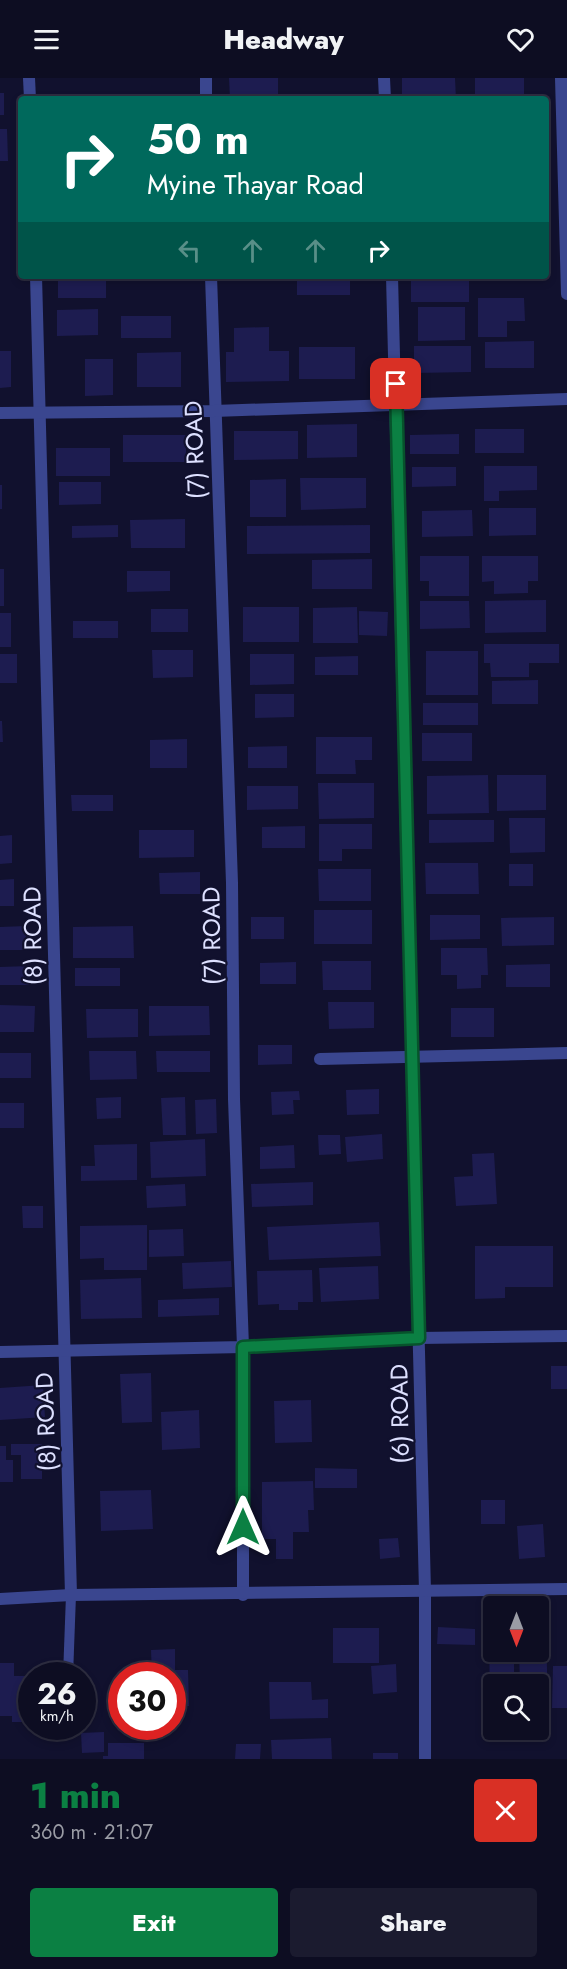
<!DOCTYPE html>
<html lang="en">
<head>
<meta charset="utf-8">
<style>
	body { margin:0; font-family:Jost,sans-serif; background:#1b1b2f; color:#f1f3f6; height:100vh; display:flex; flex-direction:column; font-size:22px; white-space:nowrap }
	* { box-sizing:border-box; margin:0 }
	p { font-size:20px; color:#9a9ca5 }
	.icon { flex:none; width:33px; height:33px; fill:none; stroke:currentColor; stroke-width:2; stroke-linecap:round; stroke-linejoin:round }
	.map { position:relative; height:1681px; overflow:hidden }
	.drawer { display:flex; flex-direction:column; background:#0d0d22; flex:1 }
	.drawer>* { flex:none }
	.guide { position:absolute; left:18px; top:18px; width:531px; height:183px; border-radius:6px; box-shadow:0 3px 9px #0003,0 0 0 2px #2d2d40; background:#00695c; color:#fff; overflow:hidden }
	.needle { width:39px; rotate:180deg }
	.controls { position:absolute; left:483px; top:1518px; display:grid; gap:12px }
	.controls a { display:grid; place-items:center; width:66px; height:66px; border-radius:6px; background:#0d0d22; box-shadow:0 3px 9px #0003,0 0 0 2px #2d2d40; font-size:30px }
	.speed { position:absolute; left:18px; top:1584px; display:flex; gap:12px; font-size:30px; font-weight:700; text-align:center }
	.speed>* { display:grid; place-content:center; width:78px; height:78px; border-radius:50%; background:#0d0d22; box-shadow:0 3px 9px #0003,0 0 0 2px #2d2d40; line-height:1 }
	.speed small { font-size:15px; font-weight:400 }
	.speed .limit { border:9px solid #d22; background:#fff; color:#111 }
	.pin { position:absolute; display:grid; place-items:center; width:51px; height:51px; color:#fff; margin:-26px; border-radius:12px; box-shadow:0 3px 9px #0006 }
	.me { position:absolute; width:66px; margin:-33px; rotate:0deg; stroke-linejoin:round; filter:drop-shadow(0 0 4px #0008) }
	.turn { display:flex; align-items:center; gap:21px; height:126px; padding:0 30px; font-size:27px }
	.turn .icon { width:78px; height:78px; stroke-width:2.5 }
	.turn b { display:block; font-size:42px; line-height:51px }
	.lanes { display:flex; align-items:center; height:57px; padding:0 30px; background:#0003; justify-content:center; gap:30px; direction:ltr }
	.lanes .off { opacity:.35 }
	.round { display:grid; place-items:center; flex:none; width:63px; height:63px; border-radius:6px; background:#1b1b2f }
	.head { display:flex; align-items:center; justify-content:space-between; height:102px; padding:0 30px }
	h1 { font-size:36px; font-weight:800; line-height:45px; color:#0b8043 }
	.primary-button { display:flex; gap:12px; margin-top:auto; padding:12px 30px }
	.primary-button a { flex:1; height:69px; border-radius:6px; background:#0b8043; color:#fff; font-size:24px; font-weight:800; line-height:69px; text-align:center }
	.primary-button a+a { background:#1b1b2f; color:#f1f3f6 }
	header { display:flex; justify-content:space-between; align-items:center; height:78px; padding:0 30px; background:#0d0d22; font-size:27px; font-weight:800 }
	.map>svg:first-child { display:block }
	.building { fill:#1d1c50 }
	.lines { fill:none; stroke-linecap:round; stroke-linejoin:round }
	.lane { stroke:#3a468f; stroke-width:10 }
	.street { stroke:#3a468f; stroke-width:12 }
	.route-casing { stroke:#07532c; stroke-width:15 }
	.route { stroke:#0b8043; stroke-width:10 }
	.labels { text-anchor:middle; stroke-width:4.5; stroke-linejoin:round; paint-order:stroke }
	.street-label { font-size:24px; fill:#dde0ff; stroke:#11112e }
</style>
</head>
<body>
<header><svg class="icon" aria-label="menu" viewBox="0 0 24 24"><path d="M4 6h16M4 12h16M4 18h16"/></svg>Headway<svg class="icon" aria-label="heart" viewBox="0 0 24 24"><path d="M12 20l-8-8c-3-5 5-10 8-4 3-6 11-1 8 4z"/></svg></header>
<div class="map">
<svg width="567" height="1681" viewBox="0 0 567 1681">
	<rect width="100%" height="100%" fill="#11112e"/>
	<!-- building -->
	<g class="building">
		<polygon points="229,0 278,0 278,21 230,21"/>
		<polygon points="402,0 455,0 456,21 402,21"/>
		<rect x="475" y="0" width="49" height="21"/>
		<rect x="0" y="15" width="4" height="22"/>
		<rect x="134" y="17" width="36" height="4"/>
		<polygon points="0,51 7,51 8,83 0,83"/>
		<rect x="58" y="198" width="48" height="22"/>
		<rect x="297" y="198" width="53" height="19"/>
		<rect x="411" y="198" width="58" height="26"/>
		<polygon points="478,220 524,220 525,243 507,243 507,259 478,259"/>
		<polygon points="418,229 465,229 465,262 418,263"/>
		<polygon points="98,231 98,257 57,258 57,232"/>
		<rect x="121" y="238" width="50" height="22"/>
		<polygon points="269,249 269,273 289,273 289,303 226,304 226,274 234,274 234,250"/>
		<polygon points="534,263 534,290 485,290 485,264"/>
		<polygon points="414,268 471,268 471,294 414,295"/>
		<rect x="299" y="269" width="56" height="32"/>
		<polygon points="0,273 11,273 11,309 0,310"/>
		<polygon points="181,274 181,309 137,309 137,275"/>
		<polygon points="85,281 113,281 113,317 85,318"/>
		<polygon points="357,346 357,379 307,380 307,347"/>
		<rect x="475" y="351" width="49" height="24"/>
		<polygon points="234,353 298,353 298,381 234,382"/>
		<polygon points="459,356 459,376 410,376 410,357"/>
		<rect x="123" y="357" width="63" height="27"/>
		<rect x="56" y="370" width="54" height="28"/>
		<polygon points="484,388 537,388 537,412 499,413 499,423 484,423"/>
		<polygon points="412,389 456,389 456,408 412,409"/>
		<polygon points="300,400 366,400 366,430 301,432"/>
		<polygon points="286,401 286,439 250,439 250,402"/>
		<polygon points="59,404 101,404 101,426 59,427"/>
		<rect x="0" y="407" width="2" height="24"/>
		<polygon points="489,430 536,430 536,457 489,458"/>
		<polygon points="472,432 473,458 422,459 422,433"/>
		<polygon points="185,441 185,470 131,470 130,442"/>
		<polygon points="118,447 118,459 72,460 72,448"/>
		<polygon points="370,447 370,475 247,476 247,448"/>
		<polygon points="420,478 469,478 469,518 429,518 429,503 420,503"/>
		<polygon points="482,478 538,478 538,503 528,503 528,515 494,516 494,503 482,504"/>
		<polygon points="372,481 372,511 312,511 312,482"/>
		<rect x="0" y="491" width="4" height="37"/>
		<polygon points="127,493 170,493 170,513 127,514"/>
		<polygon points="546,522 546,554 485,555 485,523"/>
		<polygon points="420,523 469,523 470,550 420,551"/>
		<rect x="243" y="529" width="56" height="35"/>
		<polygon points="357,529 358,565 313,565 313,530"/>
		<rect x="151" y="531" width="37" height="23"/>
		<polygon points="359,533 388,534 387,558 359,557"/>
		<rect x="0" y="535" width="11" height="34"/>
		<rect x="73" y="543" width="45" height="17"/>
		<polygon points="484,566 559,566 559,585 529,585 529,599 491,599 490,585 484,585"/>
		<polygon points="152,572 193,572 193,599 153,600"/>
		<rect x="426" y="573" width="52" height="44"/>
		<rect x="0" y="576" width="17" height="29"/>
		<polygon points="250,576 294,576 294,606 250,607"/>
		<polygon points="358,578 358,597 315,597 315,579"/>
		<polygon points="538,602 538,626 492,626 492,603"/>
		<polygon points="255,616 294,616 294,639 255,640"/>
		<rect x="423" y="625" width="55" height="22"/>
		<polygon points="0,643 2,643 3,664 0,664"/>
		<rect x="422" y="655" width="50" height="28"/>
		<polygon points="316,659 372,659 372,682 355,682 356,696 316,696"/>
		<polygon points="187,661 187,690 150,690 150,662"/>
		<polygon points="287,668 287,690 248,690 248,669"/>
		<polygon points="488,697 489,735 427,736 427,698"/>
		<polygon points="497,697 546,697 546,732 497,733"/>
		<polygon points="318,705 374,705 374,740 319,741"/>
		<polygon points="247,708 298,708 298,731 247,732"/>
		<polygon points="71,717 113,717 113,733 72,733"/>
		<polygon points="509,740 545,740 545,774 510,775"/>
		<polygon points="429,742 494,742 494,764 429,765"/>
		<polygon points="319,746 372,746 372,771 342,771 342,783 319,783"/>
		<polygon points="305,748 305,770 262,770 262,749"/>
		<polygon points="139,752 194,752 194,779 139,780"/>
		<polygon points="12,757 12,785 0,786 0,758"/>
		<polygon points="425,785 478,785 479,816 426,816"/>
		<rect x="509" y="786" width="24" height="22"/>
		<polygon points="318,791 371,791 371,823 319,823"/>
		<polygon points="200,794 200,816 160,816 159,795"/>
		<polygon points="14,801 14,828 0,828 0,802"/>
		<rect x="314" y="832" width="58" height="34"/>
		<polygon points="430,837 480,837 480,861 430,862"/>
		<rect x="251" y="839" width="33" height="22"/>
		<polygon points="554,839 554,867 502,868 501,840"/>
		<polygon points="26,848 26,872 0,872 0,849"/>
		<polygon points="133,848 134,880 73,880 73,849"/>
		<polygon points="441,870 487,870 488,897 481,897 481,910 457,911 457,897 441,897"/>
		<polygon points="322,883 371,883 371,912 323,912"/>
		<polygon points="296,884 296,906 260,906 260,885"/>
		<polygon points="550,886 550,909 506,909 506,887"/>
		<polygon points="29,888 29,907 0,907 0,889"/>
		<rect x="75" y="890" width="45" height="18"/>
		<polygon points="328,924 374,924 374,950 329,951"/>
		<polygon points="0,927 35,928 34,954 0,954"/>
		<polygon points="149,928 209,928 210,957 149,958"/>
		<rect x="451" y="930" width="43" height="29"/>
		<polygon points="86,931 138,931 138,959 87,960"/>
		<polygon points="258,967 292,967 292,986 258,987"/>
		<polygon points="89,973 136,973 137,1001 90,1002"/>
		<polygon points="156,973 210,973 210,994 157,994"/>
		<rect x="0" y="975" width="31" height="25"/>
		<polygon points="379,1011 379,1036 347,1037 346,1012"/>
		<polygon points="299,1013 300,1022 293,1022 294,1036 272,1037 271,1014"/>
		<polygon points="121,1019 121,1040 97,1041 96,1020"/>
		<polygon points="185,1019 186,1057 163,1057 161,1020"/>
		<polygon points="216,1021 217,1055 196,1056 195,1022"/>
		<rect x="0" y="1025" width="24" height="25"/>
		<polygon points="382,1056 383,1081 347,1084 345,1059"/>
		<polygon points="318,1057 340,1057 341,1076 319,1077"/>
		<polygon points="205,1061 206,1098 151,1100 150,1064"/>
		<polygon points="137,1066 137,1102 81,1103 81,1088 95,1088 94,1067"/>
		<polygon points="294,1067 295,1090 260,1091 260,1069"/>
		<polygon points="494,1075 497,1126 456,1128 454,1099 473,1098 472,1076"/>
		<polygon points="313,1104 313,1127 252,1129 251,1106"/>
		<polygon points="185,1106 186,1128 147,1130 146,1108"/>
		<polygon points="22,1128 43,1128 43,1150 23,1150"/>
		<polygon points="379,1144 381,1178 269,1182 267,1149"/>
		<polygon points="147,1147 147,1192 104,1192 104,1180 80,1181 80,1148"/>
		<polygon points="183,1151 184,1178 149,1179 149,1152"/>
		<polygon points="475,1168 553,1168 553,1209 505,1209 505,1220 475,1221"/>
		<polygon points="231,1183 232,1209 183,1211 182,1185"/>
		<polygon points="378,1188 379,1221 321,1224 319,1190"/>
		<polygon points="312,1192 313,1224 298,1224 298,1232 279,1232 279,1226 258,1227 257,1193"/>
		<polygon points="141,1200 142,1240 81,1241 80,1202"/>
		<polygon points="219,1220 219,1237 158,1239 158,1222"/>
		<rect x="551" y="1288" width="16" height="23"/>
		<polygon points="151,1295 152,1344 122,1345 120,1296"/>
		<polygon points="43,1307 45,1339 0,1342 0,1310"/>
		<polygon points="311,1322 312,1364 275,1365 274,1323"/>
		<polygon points="199,1332 200,1370 162,1372 161,1334"/>
		<polygon points="11,1366 42,1366 42,1401 21,1401 21,1377 11,1377"/>
		<polygon points="0,1368 6,1368 6,1382 13,1382 13,1404 0,1404"/>
		<polygon points="315,1390 357,1391 357,1410 315,1410"/>
		<polygon points="313,1403 314,1432 308,1432 309,1454 293,1454 293,1481 276,1481 276,1461 262,1461 262,1404"/>
		<polygon points="151,1412 153,1451 101,1453 100,1413"/>
		<rect x="481" y="1422" width="24" height="24"/>
		<polygon points="543,1446 545,1479 519,1481 517,1448"/>
		<polygon points="398,1460 400,1479 380,1481 379,1461"/>
		<polygon points="546,1547 548,1638 538,1638 538,1606 520,1606 519,1574 538,1574 538,1548"/>
		<polygon points="438,1549 475,1551 475,1567 437,1566"/>
		<rect x="333" y="1550" width="46" height="35"/>
		<polygon points="489,1551 494,1551 494,1574 514,1574 514,1606 494,1606 494,1627 490,1627"/>
		<polygon points="175,1571 175,1592 188,1592 189,1628 172,1628 172,1598 152,1598 151,1572"/>
		<polygon points="0,1585 14,1585 14,1598 29,1598 29,1612 32,1612 30,1644 12,1644 12,1638 0,1638"/>
		<polygon points="396,1586 397,1614 373,1616 371,1588"/>
		<polygon points="553,1588 567,1588 567,1630 552,1630"/>
		<polygon points="269,1604 311,1604 312,1622 328,1621 328,1640 270,1641"/>
		<polygon points="104,1654 104,1674 82,1675 81,1655"/>
		<polygon points="331,1660 332,1681 272,1681 271,1662"/>
		<polygon points="108,1665 144,1665 144,1681 103,1681 103,1678 108,1678"/>
		<polygon points="236,1666 261,1666 260,1681 235,1681"/>
		<rect x="373" y="1675" width="25" height="6"/>
	</g>
	<g class="lines">
		<!-- lane -->
		<polyline class="lane" points="68,1598 71,1517"/>
		<!-- street -->
		<g class="street">
			<polyline points="29,0 30,21"/>
			<polyline points="206,0 206,21"/>
			<polyline points="384,0 385,21"/>
			<polyline points="561,0 567,216"/>
			<polyline points="36,198 71,1517"/>
			<polyline points="211,198 232,805 234,1021 243,1269 243,1517"/>
			<polyline points="392,198 425,1513 425,1681"/>
			<polyline points="0,335 214,333 567,321"/>
			<polyline points="320,981 567,975"/>
			<polyline points="0,1274 243,1269 419,1260 567,1258"/>
			<polyline points="0,1521 71,1517 567,1511"/>
		</g>
	</g>
	<g class="lines">
		<!-- route casing -->
		<g class="route-casing">
			<polyline id="route" points="243,1449 243,1269 419,1260 396,306"/>
		</g>
		<!-- route -->
		<use href="#route" class="route"/>
	</g>
	<g class="labels">
		<!-- street labels -->
		<g class="street-label">
			<text transform="translate(195 372) rotate(-92)" y="8">(7) ROAD</text>
			<text transform="translate(33 858) rotate(-91)" y="8">(8) ROAD</text>
			<text transform="translate(212 858) rotate(-91)" y="8">(7) ROAD</text>
			<text transform="translate(400 1336) rotate(-91)" y="8">(6) ROAD</text>
			<text transform="translate(46 1344) rotate(-92)" y="8">(8) ROAD</text>
		</g>
	</g>
</svg>
<div class="controls">
<a><svg class="needle" viewBox="-14 -14 28 28"><path d="M0-13l5 13h-10z" fill="#e53935"/><path d="M0 13l5-13h-10z" fill="#9a9ca5"/></svg></a>
<a><svg class="icon" aria-label="search" viewBox="0 0 24 24"><circle cx="10" cy="10" r="6"/><path d="M15 15l6 6"/></svg></a>
</div>
<div class="speed"><div>26<small>km/h</small></div><div class="limit">30</div></div>
<div class="pin" style="left:396px;top:306px;background:#d93025"><svg class="icon" aria-label="arrive" viewBox="0 0 24 24"><path d="M6 21V4h12l-3 4 3 4H6"/></svg></div>
<svg class="me" style="left:243px;top:1449px" viewBox="-20 -20 40 40"><path d="M0-17L14 15 0 8-14 15z" fill="#0b8043" stroke="#fff" stroke-width="4"/></svg>
<div class="guide">
<div class="turn"><svg class="icon" aria-label="right" viewBox="0 0 24 24"><path d="M7 20v-9h11M14 6l5 5-5 5"/></svg><div><b>50 m</b>Myine Thayar Road</div></div>
<div class="lanes"><svg class="icon off" aria-label="left" viewBox="0 0 24 24"><path d="M17 20v-9H6M10 6l-5 5 5 5"/></svg><svg class="icon off" aria-label="ahead" viewBox="0 0 24 24"><path d="M12 20V5M6 11l6-6 6 6"/></svg><svg class="icon off" aria-label="ahead" viewBox="0 0 24 24"><path d="M12 20V5M6 11l6-6 6 6"/></svg><svg class="icon" aria-label="right" viewBox="0 0 24 24"><path d="M7 20v-9h11M14 6l5 5-5 5"/></svg></div>
</div>
</div>
<section class="drawer">
<div class="head"><div><h1>1 min</h1><p>360 m · 21:07</p></div><a class="round" style="background:#d93025;color:#fff"><svg class="icon" aria-label="close" viewBox="0 0 24 24"><path d="M6 6l12 12M18 6L6 18"/></svg></a></div>
<div class="primary-button"><a>Exit</a><a>Share</a></div>
</section>
</body>
</html>
